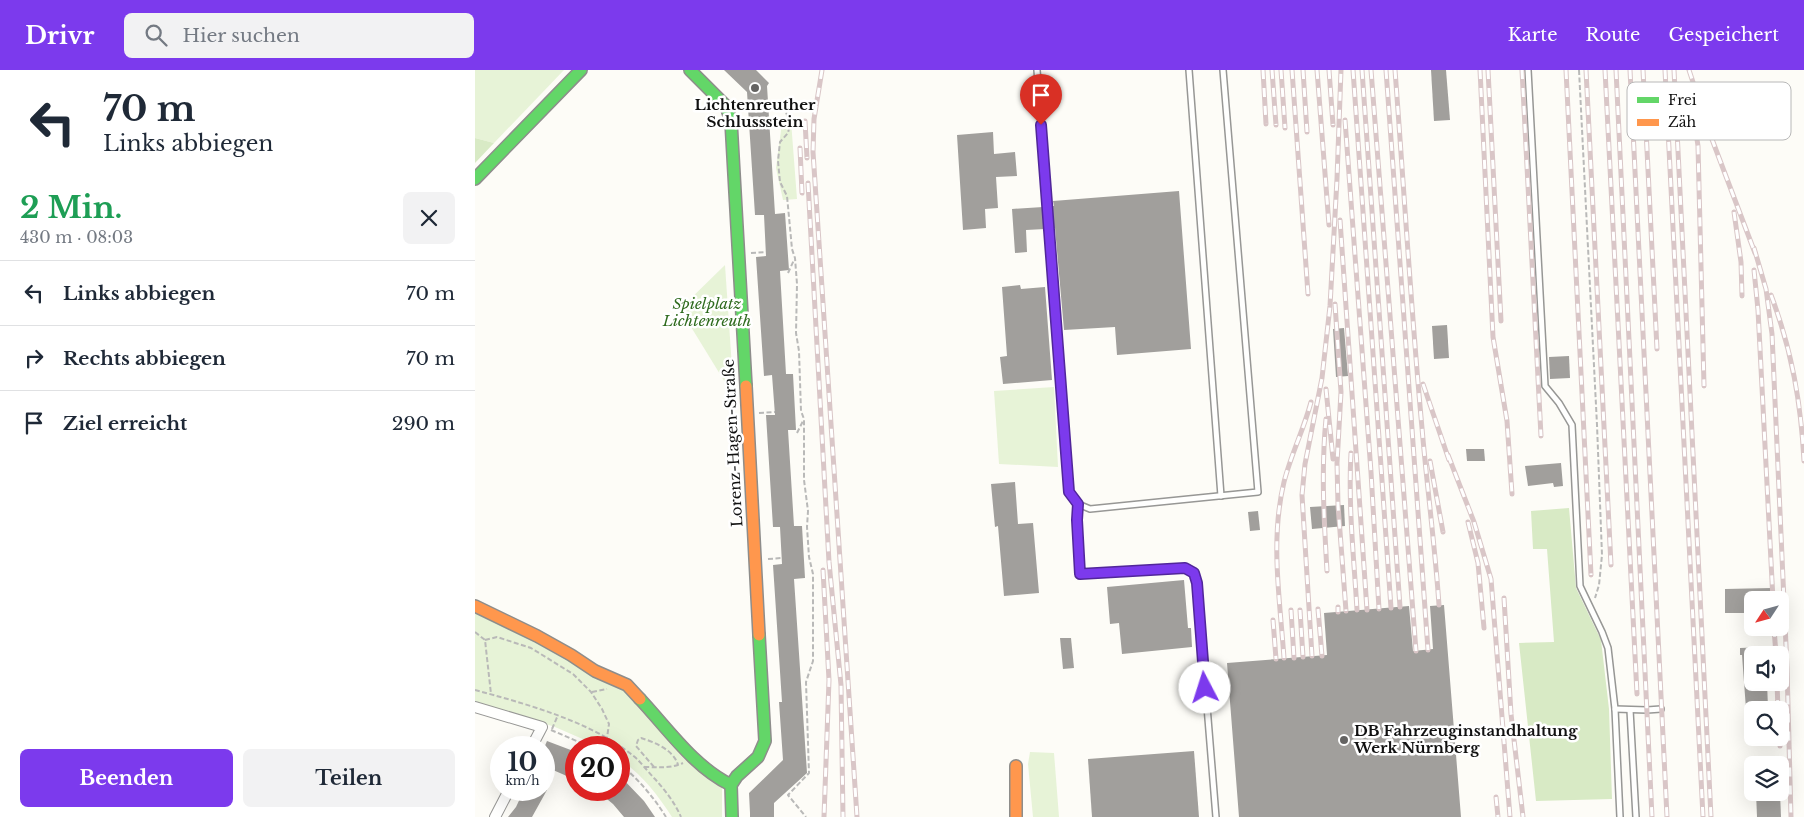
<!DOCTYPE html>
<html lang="de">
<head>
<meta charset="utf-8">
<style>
	body { margin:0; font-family:"Libre Baskerville",serif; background:#f2f2f3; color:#1f2937; height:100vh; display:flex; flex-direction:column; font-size:19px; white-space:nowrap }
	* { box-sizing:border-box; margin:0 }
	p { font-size:16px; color:#747a83 }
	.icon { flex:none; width:28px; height:28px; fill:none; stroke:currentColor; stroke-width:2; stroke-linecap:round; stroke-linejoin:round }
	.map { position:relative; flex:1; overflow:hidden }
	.side { display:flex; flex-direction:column; background:#fff; width:475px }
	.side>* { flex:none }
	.hud { background:#fff; color:#1f2937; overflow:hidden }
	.needle { width:32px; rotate:234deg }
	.fabs { position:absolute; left:1269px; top:521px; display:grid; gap:10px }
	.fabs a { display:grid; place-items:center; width:45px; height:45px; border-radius:8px; background:#fff; box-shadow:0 5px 20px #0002; font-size:25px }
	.speed { position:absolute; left:15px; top:666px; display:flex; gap:10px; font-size:25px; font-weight:700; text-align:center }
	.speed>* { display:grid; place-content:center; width:65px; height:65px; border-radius:50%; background:#fff; box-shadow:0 5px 20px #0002; line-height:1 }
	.speed small { font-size:12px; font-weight:400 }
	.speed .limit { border:8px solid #d22; background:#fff; color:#111 }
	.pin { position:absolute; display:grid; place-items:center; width:42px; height:42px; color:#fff; margin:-51px -21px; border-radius:50% 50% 50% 0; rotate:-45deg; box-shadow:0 0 5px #0007 }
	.pin .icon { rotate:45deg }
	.me { position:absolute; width:55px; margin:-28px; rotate:355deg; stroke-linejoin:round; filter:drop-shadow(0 0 4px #0008) }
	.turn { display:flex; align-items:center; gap:18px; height:105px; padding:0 20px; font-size:22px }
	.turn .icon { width:65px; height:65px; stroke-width:2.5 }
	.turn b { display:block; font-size:35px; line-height:42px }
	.round { display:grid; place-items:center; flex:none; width:52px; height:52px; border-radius:8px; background:#f2f2f3 }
	.overview { display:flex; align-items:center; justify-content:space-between; height:85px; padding:0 20px }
	h1 { font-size:30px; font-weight:700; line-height:38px; color:#1e9e55 }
	.primary-button { display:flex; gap:10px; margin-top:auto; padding:10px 20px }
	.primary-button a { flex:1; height:58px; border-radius:8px; background:#7c3aed; color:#fff; font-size:20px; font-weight:700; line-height:58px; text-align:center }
	.primary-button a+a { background:#f2f2f3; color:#1f2937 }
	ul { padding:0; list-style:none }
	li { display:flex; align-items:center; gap:15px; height:65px; padding:0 20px; border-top:1px solid #e0e1e3 }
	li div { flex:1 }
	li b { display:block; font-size:19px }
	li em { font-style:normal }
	header { display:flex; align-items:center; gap:30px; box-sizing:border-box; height:70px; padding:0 25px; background:#7c3aed; color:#fff }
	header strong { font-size:24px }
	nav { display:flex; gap:28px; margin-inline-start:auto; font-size:18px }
	.search { width:350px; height:45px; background:#f2f2f3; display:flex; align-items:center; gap:12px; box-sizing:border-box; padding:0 18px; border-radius:8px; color:#747a83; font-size:19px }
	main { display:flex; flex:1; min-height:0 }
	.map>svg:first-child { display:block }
	.green { fill:#e7f3d7 }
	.forest { fill:#d8eac5 }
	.building { fill:#a19f9c }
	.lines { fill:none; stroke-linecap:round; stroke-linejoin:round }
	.lane-casing { stroke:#979795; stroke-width:8 }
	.street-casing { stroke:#979795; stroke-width:12 }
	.fast-casing { stroke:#8e8d8b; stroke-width:14 }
	.slow-casing { stroke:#8e8d8b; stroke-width:14 }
	.path { stroke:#b9b9b8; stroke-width:2; stroke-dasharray:5 2.5; stroke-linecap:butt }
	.lane { stroke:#fffffe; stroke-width:5 }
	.street { stroke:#fffffe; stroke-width:10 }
	.fast { stroke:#63d668; stroke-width:11 }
	.slow { stroke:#ff974d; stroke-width:11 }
	.rail-casing { stroke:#d9c6c7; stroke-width:5 }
	.rail { stroke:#fff; stroke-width:3; stroke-dasharray:9; stroke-linecap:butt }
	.route-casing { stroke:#51269a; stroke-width:12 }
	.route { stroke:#7c3aed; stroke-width:9 }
	.poi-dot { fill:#646362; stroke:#fff; stroke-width:2 }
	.labels { text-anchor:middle; stroke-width:5; stroke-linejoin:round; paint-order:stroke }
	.poi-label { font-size:15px; font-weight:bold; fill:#111; stroke:#fff }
	.park-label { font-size:15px; font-style:italic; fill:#2f6b1f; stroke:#fff }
	.street-label { font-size:15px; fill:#111; stroke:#fff }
	.key { fill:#fff; stroke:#b8b8b8; stroke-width:1 }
	.key-label { font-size:14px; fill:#111 }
</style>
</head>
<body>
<header>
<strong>Drivr</strong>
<div class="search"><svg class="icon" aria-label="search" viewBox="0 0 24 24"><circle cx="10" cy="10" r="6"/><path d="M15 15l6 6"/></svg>Hier suchen</div>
<nav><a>Karte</a><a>Route</a><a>Gespeichert</a></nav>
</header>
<main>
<section class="side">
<div class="hud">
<div class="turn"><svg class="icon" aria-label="left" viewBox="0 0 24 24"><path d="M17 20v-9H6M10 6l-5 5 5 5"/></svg><div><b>70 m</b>Links abbiegen</div></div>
</div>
<div class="overview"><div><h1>2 Min.</h1><p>430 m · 08:03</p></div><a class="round"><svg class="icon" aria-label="close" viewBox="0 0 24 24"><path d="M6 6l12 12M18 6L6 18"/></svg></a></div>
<ul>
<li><svg class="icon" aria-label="left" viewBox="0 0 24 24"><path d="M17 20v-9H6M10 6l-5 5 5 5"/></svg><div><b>Links abbiegen</b></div><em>70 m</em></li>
<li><svg class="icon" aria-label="right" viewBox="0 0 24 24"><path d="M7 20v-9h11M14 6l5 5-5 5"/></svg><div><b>Rechts abbiegen</b></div><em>70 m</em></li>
<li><svg class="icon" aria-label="arrive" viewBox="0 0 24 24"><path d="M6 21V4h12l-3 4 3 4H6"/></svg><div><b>Ziel erreicht</b></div><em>290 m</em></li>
</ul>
<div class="primary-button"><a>Beenden</a><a>Teilen</a></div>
</section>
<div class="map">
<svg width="1329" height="747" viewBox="0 0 1329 747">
	<rect width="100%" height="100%" fill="#fdfcf7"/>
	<!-- green -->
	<g class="green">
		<polygon points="0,0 89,0 19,73 0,68"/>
		<polygon points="316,51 322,129 308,130 301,98 307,53"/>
		<polygon points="250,195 259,327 205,239"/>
		<polygon points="579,317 583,397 524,394 519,321"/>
		<path d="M 0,540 L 145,614 L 247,715 L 247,747 L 197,747 C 182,724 167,704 144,689 L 144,678 L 126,677 L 80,657 L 0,631 Z"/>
		<polygon points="555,682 579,683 584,747 558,747 553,694"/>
	</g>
	<!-- forest -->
	<g class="forest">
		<polygon points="0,68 19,73 0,93"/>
		<polygon points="1094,438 1101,518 1126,570 1134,639 1137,729 1061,731 1044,573 1079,572 1072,479 1058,479 1056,441"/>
	</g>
	<!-- building -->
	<g class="building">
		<polygon points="249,0 281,0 294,13 292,16 300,144 310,143 314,200 305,201 311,304 318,304 321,360 313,360 319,456 327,456 330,508 319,509 332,703 299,733 299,747 275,747 275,743 274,723 308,690 304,632 307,632 298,495 307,494 305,457 298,457 291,345 300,345 297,305 289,306 281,187 291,186 289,145 280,145 272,22"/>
		<polygon points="956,0 971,0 975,50 959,51"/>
		<polygon points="518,62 519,84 540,82 542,106 521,107 523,138 510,139 511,158 488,160 482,65"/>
		<polygon points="704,121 716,279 642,285 640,257 589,260 580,158 578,158 577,136 579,136 578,131"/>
		<polygon points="568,137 570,159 551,160 552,182 540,183 537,139"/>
		<polygon points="545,215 546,219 570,217 577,310 528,314 525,287 532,286 527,217"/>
		<polygon points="972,255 974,288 959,289 957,256"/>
		<polygon points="869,258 873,306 861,307 858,259"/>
		<polygon points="1094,286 1095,308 1075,309 1074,287"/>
		<polygon points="991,379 1009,379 1010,391 992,391"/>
		<polygon points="1086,393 1088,416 1079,417 1078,413 1053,416 1050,396"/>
		<polygon points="540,412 543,454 558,453 564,523 529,526 523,456 520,457 516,414"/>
		<polygon points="869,435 870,456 837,459 835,437"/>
		<polygon points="783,441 785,460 775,461 773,442"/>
		<polygon points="709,510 713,558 716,558 717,577 647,584 644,553 635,554 632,517"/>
		<polygon points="1297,518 1297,530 1278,530 1278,543 1250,543 1250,519"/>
		<polygon points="969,535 986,747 764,747 752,593 852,585 849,543 934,536 938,581 958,579 955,536"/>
		<polygon points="585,568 596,568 599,598 588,599"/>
		<polygon points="1290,577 1291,585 1278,585 1278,612 1292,612 1293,638 1271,639 1267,585 1265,585 1265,578"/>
		<polygon points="72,671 101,682 101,710 78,700 70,720 72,720 57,747 33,747 41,737 49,720 69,720 69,678"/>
		<polygon points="719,681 724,747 617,747 613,689"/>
		<polygon points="144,705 169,731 180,747 149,747 138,734 121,720 144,720"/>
		<polygon points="1281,722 1305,722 1306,747 1282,747"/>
	</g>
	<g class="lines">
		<!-- lane casing -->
		<g class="lane-casing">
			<g id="lane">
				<polyline points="562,0 594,422 603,434 615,439 783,422 748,0"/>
				<polyline points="714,0 746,426"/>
				<polyline points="1053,0 1070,316 1084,333 1097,355 1105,516 1127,562 1133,578 1140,639 1145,747"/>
				<polyline points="603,434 602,450 605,504 710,497 719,503 722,513 741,747"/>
				<polyline points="1140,639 1172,640 1186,639"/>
				<polyline points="1155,640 1161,747"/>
			</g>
		</g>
		<!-- street casing -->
		<g class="street-casing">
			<g id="street">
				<polyline points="0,637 67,657 56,678"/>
				<polyline points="20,747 34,720"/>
			</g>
		</g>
		<!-- fast casing -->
		<g class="fast-casing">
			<g id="fast">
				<polyline points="215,0 251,36 256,51 271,316"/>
				<polyline points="0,109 106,0"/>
				<path d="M 165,629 C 193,659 219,697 256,715"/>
				<polyline points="257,747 256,715 262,706 283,687 290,671 284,565"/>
			</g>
		</g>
		<!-- slow casing -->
		<g class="slow-casing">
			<g id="slow">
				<polyline points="271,316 284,565"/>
				<polyline points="0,536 62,566 96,585 120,601 152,615 165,629"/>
				<polyline points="541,696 541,747"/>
			</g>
		</g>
		<!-- path -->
		<g class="path">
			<polyline points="1104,0 1122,355 1127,485 1124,515 1120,528"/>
			<polyline points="300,37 309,37 315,53 313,63 305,72 303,91 305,112 312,126 317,179 320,188 322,214 321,263 324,281 326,341 329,349 329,410 333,441 332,457 334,487 338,504 338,591 331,612 334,703 313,725 331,747"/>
			<polyline points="276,183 291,182"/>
			<polyline points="313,203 319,190"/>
			<polyline points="284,343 300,342"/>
			<polyline points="322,363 328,351"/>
			<polyline points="293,489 307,488"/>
			<polyline points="0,562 10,570 16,624"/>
			<polyline points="10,570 22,567 56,578 98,604 116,622 127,639 134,654 132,668"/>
			<path d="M 0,620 C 52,634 121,653 162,689 C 168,695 174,703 180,709 C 190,720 200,733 206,747"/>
			<polyline points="117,622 132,619"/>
			<polyline points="77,659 83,645"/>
			<polyline points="76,660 118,678"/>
			<path d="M 144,693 C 163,709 178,726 191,747"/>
			<path d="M 169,697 C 183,697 195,699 208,693"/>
			<path d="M 179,697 L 161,676 L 163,670 L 166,668 C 179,672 199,680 203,695"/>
		</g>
		<!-- lane -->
		<use href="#lane" class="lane"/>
		<!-- street -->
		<use href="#street" class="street"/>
		<!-- fast -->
		<use href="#fast" class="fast"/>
		<!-- slow -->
		<use href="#slow" class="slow"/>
		<!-- rail casing -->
		<g class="rail-casing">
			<g id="rail">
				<polyline points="347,0 339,49 338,82 382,747"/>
				<polyline points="788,0 791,54"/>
				<polyline points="797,0 801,55"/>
				<polyline points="806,0 810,58"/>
				<polyline points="817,0 833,224"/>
				<polyline points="828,0 832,62"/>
				<polyline points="842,0 854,155"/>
				<polyline points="854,0 858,55"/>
				<polyline points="878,0 916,538"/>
				<polyline points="887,0 925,537"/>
				<polyline points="896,0 941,581"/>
				<polyline points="911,0 953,580"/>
				<path d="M 920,0 C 929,119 936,239 947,358 C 952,417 960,476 964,535"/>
				<polyline points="1005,0 1018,267 1032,351 1037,424"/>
				<polyline points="1013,0 1026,251"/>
				<polyline points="1047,0 1066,366"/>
				<polyline points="1091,0 1116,505"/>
				<polyline points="1111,0 1136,495"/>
				<polyline points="1130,0 1162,624"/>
				<polyline points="1141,0 1177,747"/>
				<polyline points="1155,0 1192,747"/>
				<polyline points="1168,0 1182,279"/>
				<polyline points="1190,0 1228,747"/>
				<polyline points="1199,0 1236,747"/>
				<polyline points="1214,0 1235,64 1280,183"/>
				<polyline points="1215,22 1223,76 1229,316"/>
				<polyline points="870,50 896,402 904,539"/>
				<polyline points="330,51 332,88"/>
				<polyline points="325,78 327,123"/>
				<polyline points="333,113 354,492 366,615 368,747"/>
				<polyline points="1259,142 1266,192 1267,226"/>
				<polyline points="865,150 892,540"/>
				<polyline points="1279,178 1291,219 1297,264 1312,598 1316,747"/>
				<polyline points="1279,200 1283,240 1298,530"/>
				<path d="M 1296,225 C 1317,281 1326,333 1329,391"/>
				<polyline points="860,234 866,322 862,393 863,435 871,541"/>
				<polyline points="948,314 974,390"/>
				<polyline points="851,319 858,389"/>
				<path d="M 851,349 C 846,400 849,450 852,501"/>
				<path d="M 876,383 C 873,436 879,488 882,540"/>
				<polyline points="973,385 999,452 1016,509 1035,747"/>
				<polyline points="955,391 968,462"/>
				<polyline points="993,452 1003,493 1009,558"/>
				<polyline points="348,500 354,610 349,747"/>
				<polyline points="1029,528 1036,644 1048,747"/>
				<polyline points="863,537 863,542"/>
				<polyline points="843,539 847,586"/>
				<polyline points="816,540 819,588"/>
				<polyline points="825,540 828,587"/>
				<polyline points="798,550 801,589"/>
				<polyline points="1299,558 1301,585"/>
				<polyline points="837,586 827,425 830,394 847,308 855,236 862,109 866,0"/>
				<path d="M 809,588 C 805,530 795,470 809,412 C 816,384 829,359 836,332"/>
				<polyline points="1302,612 1303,640"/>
				<polyline points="1305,668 1305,676"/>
				<polyline points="1021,727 1023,747"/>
			</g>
		</g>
		<!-- rail -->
		<use href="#rail" class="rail"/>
	</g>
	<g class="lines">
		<!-- route casing -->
		<g class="route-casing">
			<polyline id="route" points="566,55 594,422 603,434 602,450 605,504 710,498 719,503 722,513 730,618"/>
		</g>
		<!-- route -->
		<use href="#route" class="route"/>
	</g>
	<!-- markers -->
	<g class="poi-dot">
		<circle cx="280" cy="18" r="5"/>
		<circle cx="869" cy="670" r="5"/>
	</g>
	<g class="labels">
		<!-- poi labels -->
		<g class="poi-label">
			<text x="280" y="40">Lichtenreuther<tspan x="280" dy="17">Schlussstein</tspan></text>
			<text x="879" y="666" text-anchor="start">DB Fahrzeuginstandhaltung<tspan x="879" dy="17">Werk Nürnberg</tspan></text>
		</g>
		<!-- park labels -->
		<g class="park-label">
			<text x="232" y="239">Spielplatz<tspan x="232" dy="17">Lichtenreuth</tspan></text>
		</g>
		<!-- street labels -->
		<g class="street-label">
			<text transform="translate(258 373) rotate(-93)" y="5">Lorenz-Hagen-Straße</text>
		</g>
	</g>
	<!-- legend -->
	<rect x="1152" y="12" width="164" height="58" rx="8" class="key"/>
	<rect x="1162" y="27" width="22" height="6" fill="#63d668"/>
	<rect x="1162" y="49" width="22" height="7" fill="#ff974d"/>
	<g class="key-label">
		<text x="1193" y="35">Frei</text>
		<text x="1193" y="57">Zäh</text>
	</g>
</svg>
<div class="fabs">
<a><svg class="needle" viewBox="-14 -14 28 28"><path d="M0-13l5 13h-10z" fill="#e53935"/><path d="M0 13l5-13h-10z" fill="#747a83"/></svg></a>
<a><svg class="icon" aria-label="sound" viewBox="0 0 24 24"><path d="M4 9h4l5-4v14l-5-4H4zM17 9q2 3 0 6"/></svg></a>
<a><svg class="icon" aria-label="search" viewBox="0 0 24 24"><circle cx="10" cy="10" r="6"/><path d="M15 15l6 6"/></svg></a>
<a><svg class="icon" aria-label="layers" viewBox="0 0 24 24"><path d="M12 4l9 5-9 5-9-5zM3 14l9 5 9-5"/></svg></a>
</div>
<div class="speed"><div>10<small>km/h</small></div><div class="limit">20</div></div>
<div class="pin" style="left:566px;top:55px;background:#d93025"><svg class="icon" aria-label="arrive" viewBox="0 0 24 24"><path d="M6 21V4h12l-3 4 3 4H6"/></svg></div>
<svg class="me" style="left:730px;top:618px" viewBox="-20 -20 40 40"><circle r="19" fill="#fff"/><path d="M0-13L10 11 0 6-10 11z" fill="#7c3aed"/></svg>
</div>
</main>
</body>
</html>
